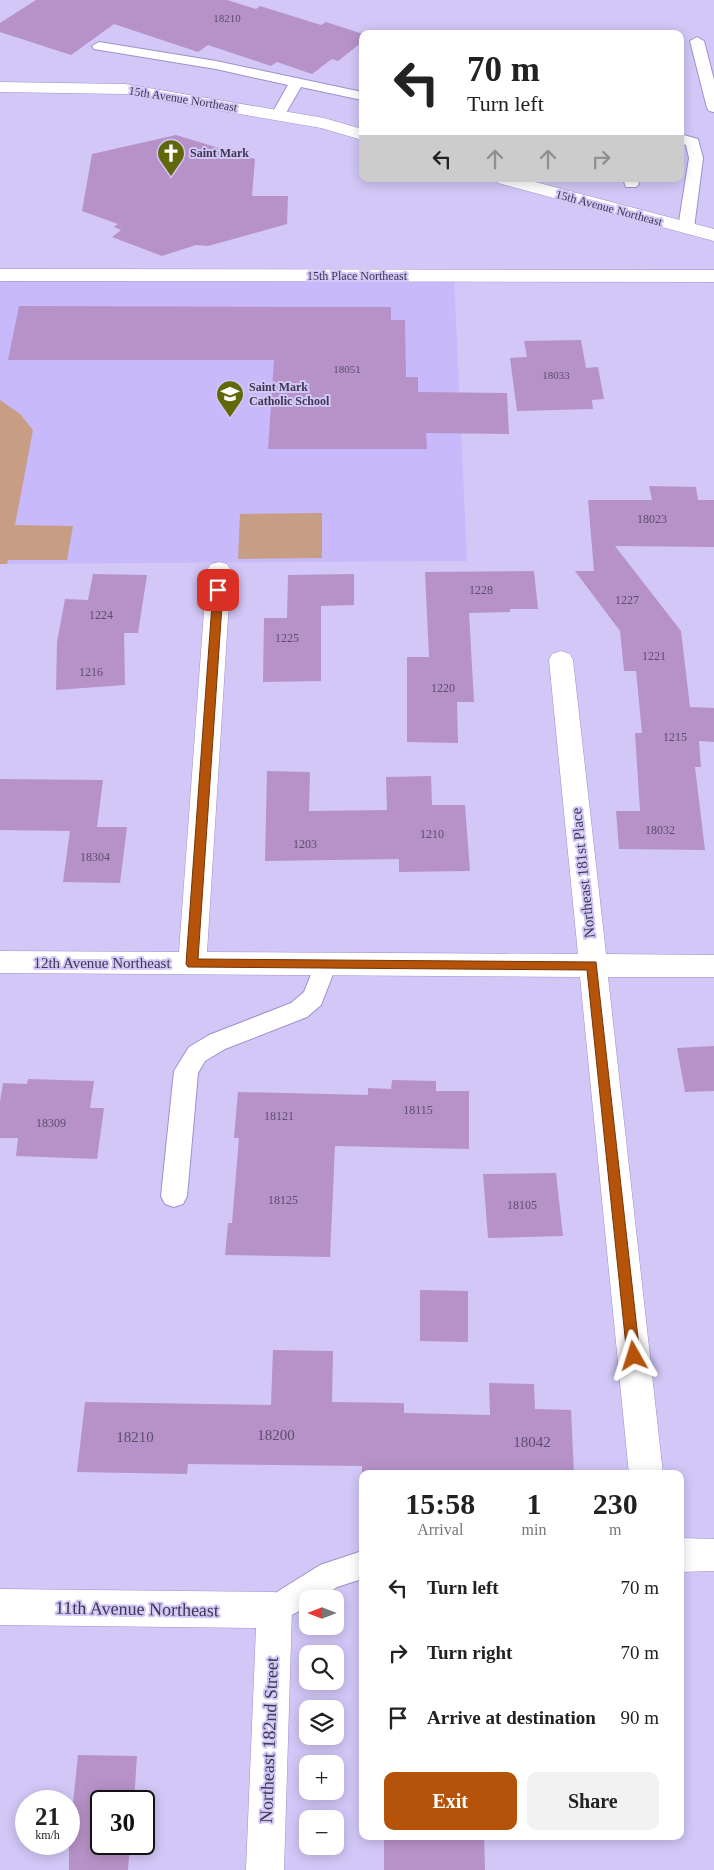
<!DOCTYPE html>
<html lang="en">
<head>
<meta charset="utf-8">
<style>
	body { margin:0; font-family:Georgia,serif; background:#f2f2f2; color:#222; height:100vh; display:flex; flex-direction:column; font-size:19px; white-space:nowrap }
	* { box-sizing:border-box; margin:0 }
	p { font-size:16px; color:#767676 }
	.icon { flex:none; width:28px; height:28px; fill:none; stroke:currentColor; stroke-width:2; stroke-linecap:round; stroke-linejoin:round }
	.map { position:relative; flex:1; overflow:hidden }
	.drawer { position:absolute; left:359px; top:1470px; width:325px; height:370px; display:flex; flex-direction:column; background:#fff; border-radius:10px; box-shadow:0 2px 12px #0003 }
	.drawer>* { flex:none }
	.guide { position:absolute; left:359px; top:30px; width:325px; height:152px; border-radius:10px; box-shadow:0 2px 12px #0003; background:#fff; color:#222; overflow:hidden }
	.needle { width:32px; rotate:270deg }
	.buttons { position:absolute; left:299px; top:1590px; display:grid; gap:10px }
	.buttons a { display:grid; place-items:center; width:45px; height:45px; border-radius:10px; background:#fff; box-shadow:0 2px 12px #0003; font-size:25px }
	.speed { position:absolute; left:15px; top:1790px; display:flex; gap:10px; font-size:25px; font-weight:700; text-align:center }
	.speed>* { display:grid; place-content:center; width:65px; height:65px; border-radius:50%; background:#fff; box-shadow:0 2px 12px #0003; line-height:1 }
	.speed small { font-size:12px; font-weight:400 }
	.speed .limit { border:2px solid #111; border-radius:8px; background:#fff; color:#111 }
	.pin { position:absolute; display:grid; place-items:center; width:42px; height:42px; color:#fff; margin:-21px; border-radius:10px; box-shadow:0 2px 8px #0006 }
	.me { position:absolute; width:55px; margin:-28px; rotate:354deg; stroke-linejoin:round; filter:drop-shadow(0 0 4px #0008) }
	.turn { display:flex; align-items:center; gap:18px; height:105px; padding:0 25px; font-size:22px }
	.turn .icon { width:65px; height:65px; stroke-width:2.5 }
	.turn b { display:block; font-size:35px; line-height:42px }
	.lanes { display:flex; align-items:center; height:48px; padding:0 25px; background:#0003; justify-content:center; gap:25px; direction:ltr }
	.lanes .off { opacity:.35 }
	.eta { display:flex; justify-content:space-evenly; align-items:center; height:85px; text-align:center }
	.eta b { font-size:30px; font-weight:700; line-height:35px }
	.button { display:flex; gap:10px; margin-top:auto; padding:10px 25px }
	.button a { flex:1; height:58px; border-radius:10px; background:#b45309; color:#fff; font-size:20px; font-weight:700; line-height:58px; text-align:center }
	.button a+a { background:#f2f2f2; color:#222 }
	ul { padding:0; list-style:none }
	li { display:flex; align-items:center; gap:15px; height:65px; padding:0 25px }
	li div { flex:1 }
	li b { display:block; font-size:19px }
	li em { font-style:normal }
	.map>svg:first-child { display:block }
	.built { fill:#c8b9fb }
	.green { fill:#c79e84 }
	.building { fill:#b792c8 }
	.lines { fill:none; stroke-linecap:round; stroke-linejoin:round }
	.service-casing { stroke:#9e91ca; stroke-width:2 }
	.minor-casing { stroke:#9e91ca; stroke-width:1 }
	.secondary-casing { stroke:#9e91ca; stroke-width:1 }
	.service { fill:#fff; fill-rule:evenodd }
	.minor { fill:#fff; fill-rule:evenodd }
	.secondary { fill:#fff; fill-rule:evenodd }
	.route { fill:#b45309; stroke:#753606 }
	.labels { text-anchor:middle; stroke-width:4; stroke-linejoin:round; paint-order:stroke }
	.far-number-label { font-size:11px; fill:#5c4e6e }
	.far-street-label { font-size:12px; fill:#3d3850; stroke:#d2c7f7 }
	.far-poi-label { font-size:12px; font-weight:bold; fill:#3d3850; stroke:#d2c7f7; text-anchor:start }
	.number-label { font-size:12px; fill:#5c4e6e }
	.street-label { font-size:15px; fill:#3d3850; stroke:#d2c7f7 }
	.near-number-label { font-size:15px; fill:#5c4e6e }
	.near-street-label { font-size:18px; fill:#3d3850; stroke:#d2c7f7 }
</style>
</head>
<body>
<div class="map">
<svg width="714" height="1870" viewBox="0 0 714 1870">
	<rect width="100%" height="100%" fill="#d2c7f7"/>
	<!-- built -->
	<polygon class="built" points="0,275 454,276 467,561 0,564"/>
	<!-- green -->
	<g class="green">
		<polygon points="0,400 20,414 33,430 15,525 73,526 67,560 8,560 7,564 0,564"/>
		<polygon points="322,513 322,558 238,559 240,514"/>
	</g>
	<!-- building -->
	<g class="building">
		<polygon points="36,0 227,0 256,9 260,6 321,25 326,22 363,34 362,42 338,61 332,59 312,74 277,62 271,66 208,45 198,52 114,24 71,55 0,32 0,23"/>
		<polygon points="176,135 255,159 252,196 288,196 287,224 208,246 196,245 162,256 112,237 121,230 114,227 118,224 82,211 92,154"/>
		<polygon points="19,306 391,307 391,320 405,320 406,377 418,377 418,392 507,393 509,434 426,433 427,449 268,449 274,360 8,360"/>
		<polygon points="581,340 586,368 598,367 604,399 592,400 593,409 517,411 510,358 527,357 524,341"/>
		<polygon points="649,486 696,487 698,500 714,500 714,547 615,546 681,631 690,707 714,708 714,742 699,741 701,767 695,767 705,850 619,849 616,811 640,811 635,733 642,733 636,671 624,671 620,631 575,571 594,571 588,500 652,500"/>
		<polygon points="534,571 538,609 510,609 510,612 469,613 474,702 457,702 458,743 407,742 407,657 429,657 425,572"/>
		<polygon points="93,574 147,575 138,633 124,633 125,685 56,690 57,642 65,599 88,600"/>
		<polygon points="354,574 354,605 321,606 321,681 263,682 264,618 287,618 288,575"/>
		<polygon points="267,771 310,772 309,811 387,810 386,777 431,776 432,805 465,805 470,871 399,872 399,859 265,861"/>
		<polygon points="0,779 103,780 97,827 127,827 120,883 63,882 70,831 0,830"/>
		<polygon points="714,1046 714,1091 685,1092 677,1048"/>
		<polygon points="28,1079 94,1081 90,1108 104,1108 97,1159 16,1156 18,1138 0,1138 0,1102 3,1083 27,1084"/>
		<polygon points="392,1080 436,1081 436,1091 469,1091 469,1149 335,1146 330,1257 225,1255 228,1223 232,1223 239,1138 234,1138 238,1092 368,1095 368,1088 391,1089"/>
		<polygon points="556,1173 563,1236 488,1238 483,1174"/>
		<polygon points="420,1290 468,1291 468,1342 420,1341"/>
		<polygon points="273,1350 333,1351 332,1402 404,1403 404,1413 490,1415 489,1383 534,1384 535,1409 571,1410 574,1474 362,1474 362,1466 188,1464 187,1474 77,1472 85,1402 271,1405"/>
		<polygon points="78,1755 137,1756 134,1801 101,1801 101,1844 130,1844 128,1870 69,1870 69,1813 72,1813"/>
		<polygon points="384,1836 484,1836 485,1870 384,1870"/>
	</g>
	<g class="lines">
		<!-- service casing -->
		<g class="service-casing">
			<g id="service">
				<polygon points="697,37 704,41 714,80 714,112 709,111 707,108 690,41"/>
				<polygon points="99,42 216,61 362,92 362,100 301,87 283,118 273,118 271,115 288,85 216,69 94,49 92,46"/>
				<polygon points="680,134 698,139 703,158 694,228 692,231 680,231 678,228 689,158 686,145 680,143"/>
				<polygon points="623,179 637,179 639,184 636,187 626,187"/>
				<polygon points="326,955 334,957 337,964 321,1005 307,1017 225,1049 205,1061 198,1073 187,1196 183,1204 174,1207 165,1204 161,1196 174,1071 189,1047 209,1035 291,1003 304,992 318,957"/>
				<polygon points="362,1551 362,1579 337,1587 319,1599 308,1599 308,1606 274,1625 264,1620 259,1610 264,1600 320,1565"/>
			</g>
		</g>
		<!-- minor casing -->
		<g class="minor-casing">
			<g id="minor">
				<polygon points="0,269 714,270 714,282 0,281"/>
				<polygon points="219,562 227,564 231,570 207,952 578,954 549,660 552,654 561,651 570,654 573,660 606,954 714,955 714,977 608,977 663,1474 629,1474 580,977 0,973 0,951 179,952 207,570 211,564"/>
				<polygon points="680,1538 714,1539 714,1571 680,1572"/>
				<polygon points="0,1589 274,1592 287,1597 292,1610 284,1870 246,1870 256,1628 0,1625"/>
			</g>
		</g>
		<!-- secondary casing -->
		<g class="secondary-casing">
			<g id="secondary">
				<polygon points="0,82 125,84 324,118 362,129 362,140 321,128 125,94 0,92"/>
				<polygon points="496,179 524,179 714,229 714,241 498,183"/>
			</g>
		</g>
		<!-- service -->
		<use href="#service" class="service"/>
		<!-- minor -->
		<use href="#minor" class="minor"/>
		<!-- secondary -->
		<use href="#secondary" class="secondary"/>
	</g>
	<!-- route -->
	<polygon class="route" points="218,587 223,590 198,959 596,962 640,1356 639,1361 634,1363 629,1361 627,1356 587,970 188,967 186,964 213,590"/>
	<!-- icons -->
	<defs>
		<g id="church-pin" transform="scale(1.4375)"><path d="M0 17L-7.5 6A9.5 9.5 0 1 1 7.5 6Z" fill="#606809" stroke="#d2c7f7"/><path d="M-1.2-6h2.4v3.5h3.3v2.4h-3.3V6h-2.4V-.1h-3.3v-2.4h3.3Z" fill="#fff"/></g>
		<g id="school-pin" transform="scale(1.4375)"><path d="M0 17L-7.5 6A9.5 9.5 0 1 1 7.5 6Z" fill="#606809" stroke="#d2c7f7"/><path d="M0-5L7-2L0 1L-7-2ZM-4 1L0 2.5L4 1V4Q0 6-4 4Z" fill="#fff"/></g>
	</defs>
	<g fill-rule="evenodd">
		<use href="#church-pin" x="171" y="153"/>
		<use href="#school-pin" x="230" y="394"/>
	</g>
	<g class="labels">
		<!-- far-number labels -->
		<g class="far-number-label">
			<text x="227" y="22">18210</text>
			<text x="347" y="373">18051</text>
			<text x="556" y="379">18033</text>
		</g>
		<!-- far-street labels -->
		<g class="far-street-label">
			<text transform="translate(183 99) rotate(9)" y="4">15th Avenue Northeast</text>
			<text transform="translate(609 208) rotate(15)" y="4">15th Avenue Northeast</text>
			<text x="357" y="280">15th Place Northeast</text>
		</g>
		<!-- far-poi labels -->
		<g class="far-poi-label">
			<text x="190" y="157">Saint Mark</text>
			<text x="249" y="391">Saint Mark<tspan x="249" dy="14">Catholic School</tspan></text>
		</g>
		<!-- number labels -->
		<g class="number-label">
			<text x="652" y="523">18023</text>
			<text x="481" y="594">1228</text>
			<text x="627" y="604">1227</text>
			<text x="101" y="619">1224</text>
			<text x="287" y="642">1225</text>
			<text x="654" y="660">1221</text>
			<text x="91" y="676">1216</text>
			<text x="443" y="692">1220</text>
			<text x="675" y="741">1215</text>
			<text x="660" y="834">18032</text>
			<text x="432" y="838">1210</text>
			<text x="305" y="848">1203</text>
			<text x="95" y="861">18304</text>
			<text x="418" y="1114">18115</text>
			<text x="279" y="1120">18121</text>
			<text x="51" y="1127">18309</text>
			<text x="283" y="1204">18125</text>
			<text x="522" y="1209">18105</text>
		</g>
		<!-- street labels -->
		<g class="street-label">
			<text transform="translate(583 873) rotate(-96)" y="5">Northeast 181st Place</text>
			<text x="102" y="968">12th Avenue Northeast</text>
		</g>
		<!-- near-number labels -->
		<g class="near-number-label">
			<text x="276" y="1440">18200</text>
			<text x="135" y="1442">18210</text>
			<text x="532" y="1447">18042</text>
		</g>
		<!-- near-street labels -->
		<g class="near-street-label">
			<text transform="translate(137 1609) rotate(1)" y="6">11th Avenue Northeast</text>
			<text transform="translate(269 1740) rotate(-88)" y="6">Northeast 182nd Street</text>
		</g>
	</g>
</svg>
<div class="buttons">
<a><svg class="needle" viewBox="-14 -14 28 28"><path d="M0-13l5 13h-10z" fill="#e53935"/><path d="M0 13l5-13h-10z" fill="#767676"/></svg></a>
<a><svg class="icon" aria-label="search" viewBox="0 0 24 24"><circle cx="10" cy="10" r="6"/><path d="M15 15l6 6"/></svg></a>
<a><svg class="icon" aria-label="layers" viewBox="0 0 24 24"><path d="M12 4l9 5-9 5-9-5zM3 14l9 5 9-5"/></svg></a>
<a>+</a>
<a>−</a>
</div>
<div class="speed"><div>21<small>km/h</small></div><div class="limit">30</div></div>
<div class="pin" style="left:218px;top:590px;background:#d93025"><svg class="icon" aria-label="arrive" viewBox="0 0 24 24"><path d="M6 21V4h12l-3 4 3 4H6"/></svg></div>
<svg class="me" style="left:634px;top:1356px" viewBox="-20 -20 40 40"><path d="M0-17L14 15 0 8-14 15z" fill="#b45309" stroke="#fff" stroke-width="4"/></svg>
<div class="guide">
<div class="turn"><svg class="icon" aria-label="left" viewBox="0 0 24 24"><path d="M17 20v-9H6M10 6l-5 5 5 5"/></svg><div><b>70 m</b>Turn left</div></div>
<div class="lanes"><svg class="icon" aria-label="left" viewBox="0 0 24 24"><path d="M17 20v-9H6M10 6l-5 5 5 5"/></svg><svg class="icon off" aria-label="ahead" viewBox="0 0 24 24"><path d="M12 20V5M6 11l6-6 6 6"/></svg><svg class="icon off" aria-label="ahead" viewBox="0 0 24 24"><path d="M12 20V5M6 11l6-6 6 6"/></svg><svg class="icon off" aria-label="right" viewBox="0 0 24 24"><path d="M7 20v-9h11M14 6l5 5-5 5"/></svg></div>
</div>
<section class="drawer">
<div class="eta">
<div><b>15:58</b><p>Arrival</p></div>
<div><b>1</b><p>min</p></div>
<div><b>230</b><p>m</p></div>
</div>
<ul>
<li><svg class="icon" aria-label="left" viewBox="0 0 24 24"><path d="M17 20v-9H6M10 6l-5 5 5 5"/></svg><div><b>Turn left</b></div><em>70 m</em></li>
<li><svg class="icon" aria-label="right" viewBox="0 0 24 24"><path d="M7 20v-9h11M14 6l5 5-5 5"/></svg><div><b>Turn right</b></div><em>70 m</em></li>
<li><svg class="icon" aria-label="arrive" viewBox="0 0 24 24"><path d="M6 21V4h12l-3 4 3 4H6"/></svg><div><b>Arrive at destination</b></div><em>90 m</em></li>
</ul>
<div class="button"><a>Exit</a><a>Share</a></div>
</section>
</div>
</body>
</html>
